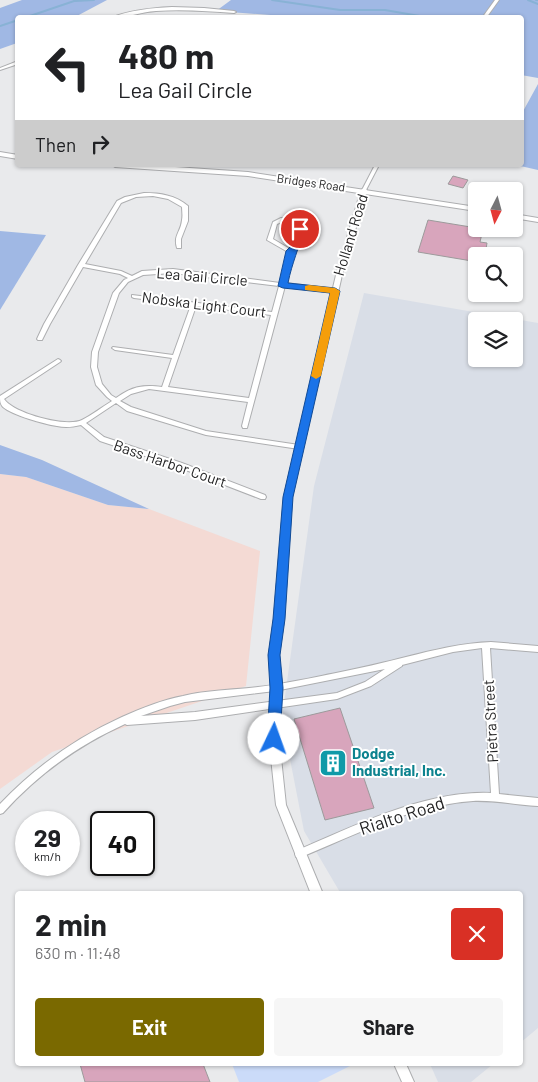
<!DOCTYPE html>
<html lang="en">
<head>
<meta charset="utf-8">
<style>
	body { margin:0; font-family:Barlow,sans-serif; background:#f6f6f6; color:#202124; height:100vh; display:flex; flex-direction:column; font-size:19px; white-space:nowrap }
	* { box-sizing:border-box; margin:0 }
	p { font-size:16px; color:#757577 }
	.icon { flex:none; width:28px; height:28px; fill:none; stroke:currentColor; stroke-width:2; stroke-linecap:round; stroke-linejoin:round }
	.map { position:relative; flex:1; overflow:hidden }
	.sheet { position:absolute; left:15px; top:891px; width:508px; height:175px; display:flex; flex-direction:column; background:#fff; border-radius:5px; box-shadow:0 1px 4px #0004 }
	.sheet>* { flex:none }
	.guide { position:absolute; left:15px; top:15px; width:509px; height:152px; border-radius:5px; box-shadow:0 1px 4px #0004; background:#fff; color:#202124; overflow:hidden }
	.needle { width:32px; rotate:186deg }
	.buttons { position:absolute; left:468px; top:182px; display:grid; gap:10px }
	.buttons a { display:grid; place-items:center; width:55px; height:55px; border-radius:5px; background:#fff; box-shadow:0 1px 4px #0004; font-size:25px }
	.speed { position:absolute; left:15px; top:811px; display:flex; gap:10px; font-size:25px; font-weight:700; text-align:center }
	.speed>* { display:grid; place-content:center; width:65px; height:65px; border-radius:50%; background:#fff; box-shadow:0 1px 4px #0004; line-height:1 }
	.speed small { font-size:12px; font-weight:400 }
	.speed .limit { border:2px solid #111; border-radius:8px; background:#fff; color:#111 }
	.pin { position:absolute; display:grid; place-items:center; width:42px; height:42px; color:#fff; margin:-21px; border:2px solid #fff; border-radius:50%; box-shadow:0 1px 5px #0007 }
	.me { position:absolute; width:55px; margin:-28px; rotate:3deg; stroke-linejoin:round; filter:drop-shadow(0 0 4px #0008) }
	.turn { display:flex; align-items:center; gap:18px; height:105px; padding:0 20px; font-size:22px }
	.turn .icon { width:65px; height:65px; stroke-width:2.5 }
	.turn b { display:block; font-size:35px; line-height:42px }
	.then { display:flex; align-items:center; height:48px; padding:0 20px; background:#0003; gap:10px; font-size:19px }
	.round { display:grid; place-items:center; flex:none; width:52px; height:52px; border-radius:5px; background:#f6f6f6 }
	.headline { display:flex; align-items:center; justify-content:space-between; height:85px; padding:0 20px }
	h1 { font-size:30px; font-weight:700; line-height:38px }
	.button { display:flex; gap:10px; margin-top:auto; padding:10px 20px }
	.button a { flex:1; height:58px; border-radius:5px; background:#7a6900; color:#fff; font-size:20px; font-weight:700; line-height:58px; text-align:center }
	.button a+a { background:#f6f6f6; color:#202124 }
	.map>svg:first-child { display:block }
	.built { fill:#d9dee7; fill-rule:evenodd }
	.industrial { fill:#f4dad4 }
	.green { fill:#cbdbf9 }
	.forest { fill:#a0b8e4 }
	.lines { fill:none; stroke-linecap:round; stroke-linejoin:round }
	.stream { stroke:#88b2d5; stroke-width:2 }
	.building { fill:#d8a5bc; stroke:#9c9a9b }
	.minor-casing { stroke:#adaeb0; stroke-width:2 }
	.tertiary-casing { stroke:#adaeb0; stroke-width:2 }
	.secondary-casing { stroke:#adaeb0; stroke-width:2 }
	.minor { fill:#fff; fill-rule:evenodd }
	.tertiary { fill:#fff; fill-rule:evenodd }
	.secondary { fill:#fff; fill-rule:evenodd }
	.route { fill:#1a73e8; stroke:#114b97 }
	.slow { fill:#f59e0b }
	.labels { text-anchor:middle; stroke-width:4; stroke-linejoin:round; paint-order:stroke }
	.far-street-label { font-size:12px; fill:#232324; stroke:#fff }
	.street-label { font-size:15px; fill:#232324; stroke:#fff }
	.culture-label { font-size:15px; font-weight:bold; fill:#0d838f; stroke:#fff; text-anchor:start }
	.near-street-label { font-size:18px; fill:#232324; stroke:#fff }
</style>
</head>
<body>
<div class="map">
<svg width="538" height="1082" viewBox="0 0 538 1082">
	<rect width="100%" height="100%" fill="#e9eaec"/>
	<!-- built -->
	<g class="built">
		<path d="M 364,293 L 538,323 L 538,1028 L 520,1043 L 520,894 L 341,894 L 304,831 L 282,718 L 314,486 ZM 476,321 L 514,321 L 514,359 L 476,359 Z"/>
		<polygon points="430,1064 493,1064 471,1082 438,1082"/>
	</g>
	<!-- industrial -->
	<polygon class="industrial" points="0,474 26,477 108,505 149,509 260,551 246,686 52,752 0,789"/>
	<!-- green -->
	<polygon class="green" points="232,1064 354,1064 318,1082 239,1082"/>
	<!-- forest -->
	<g class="forest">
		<polygon points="22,0 107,0 75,17 18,18 17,43 0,49 0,8"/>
		<polygon points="231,0 538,0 538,78 521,75 521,18 310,18 216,11"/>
		<polygon points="538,84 538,170 516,165 521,165 521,115"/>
		<polygon points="0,231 46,235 0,310"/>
		<polygon points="0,445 42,460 149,509 108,505 26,477 0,474"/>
	</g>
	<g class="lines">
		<!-- stream -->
		<g class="stream">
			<polyline points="272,0 340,10 385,10 431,18"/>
			<polyline points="528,0 538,4"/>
			<polyline points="536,0 538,0"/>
			<polyline points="75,1 94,0"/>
			<polyline points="24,18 77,0"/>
			<polyline points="0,26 18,20"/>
		</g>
	</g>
	<!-- building -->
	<g class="building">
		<polygon points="453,176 468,180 463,188 448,184"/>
		<polygon points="428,220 483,229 480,242 487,243 486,249 475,248 472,261 418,252"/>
		<polygon points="340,708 374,808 325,820 294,719"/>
		<polygon points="80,1064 203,1064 210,1082 85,1082"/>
	</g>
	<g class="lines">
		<!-- minor casing -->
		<g class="minor-casing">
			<g id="minor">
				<polygon points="495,0 499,0 486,18 482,18"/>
				<path d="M 172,7 L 204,8 L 234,11 L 236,12 L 234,13 C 208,11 182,9 156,11 C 141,12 125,18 110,18 C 130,10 151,8 172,7 Z"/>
				<polygon points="18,61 18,64 0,70 0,68"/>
				<polygon points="375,165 379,165 366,190 362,191 362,190"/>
				<path d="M 144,193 C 160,193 175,195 188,206 L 188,221 L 181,239 L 181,248 L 177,248 C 173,235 181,232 182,220 C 183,215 182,211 182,207 L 168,199 L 153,196 L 136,197 L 121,203 L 85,264 L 121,271 L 132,276 L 142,271 L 173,269 L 280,283 L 288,252 L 267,240 L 273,222 L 281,218 L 296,219 L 298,220 L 301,228 L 301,237 L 298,245 L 294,251 L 286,283 L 335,289 L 338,291 L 335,293 L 285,286 L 247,428 L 243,428 L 242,426 L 248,402 L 149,389 L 131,394 L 120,401 L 131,407 L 206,431 L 299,445 L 301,445 L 302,447 L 301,449 L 299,449 L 206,435 L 127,411 L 116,403 L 86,423 L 104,437 L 182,463 L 265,495 L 266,497 L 265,499 L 261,499 L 178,467 L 100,441 L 81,425 C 73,427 65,428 57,426 C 44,424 12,415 3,407 C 0,404 0,400 0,396 L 58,359 L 60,360 L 61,361 L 60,362 L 4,399 C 13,413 66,428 82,420 C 92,415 102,407 112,401 L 107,397 L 96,385 L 91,367 L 92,352 L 113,293 L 124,280 L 128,278 L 120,274 L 83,267 L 50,324 L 42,340 L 38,340 L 37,339 L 44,324 L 78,265 L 117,201 L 125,197 ZM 282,222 L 294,222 C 297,232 296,241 290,249 L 273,239 L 277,224 ZM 173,273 L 279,286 L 272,312 L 132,295 L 132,297 L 134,298 L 191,305 L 173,355 L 113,347 L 112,348 L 115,350 L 172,358 L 162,387 C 143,384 131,387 116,398 L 111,395 L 102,384 L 97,367 L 98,352 L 119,293 L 128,282 L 143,275 ZM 196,306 L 271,315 L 249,398 L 168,387 Z"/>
				<path d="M 491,642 L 538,646 L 538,652 L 490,648 L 499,794 L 538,798 L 538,806 C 516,805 495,800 473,801 C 412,805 355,835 299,858 L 296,857 L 295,854 L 296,851 C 354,826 426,790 491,793 L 482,648 L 453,652 L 402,665 L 402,666 L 371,686 L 337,699 L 195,720 L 127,725 L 125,724 C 77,746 38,774 3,813 L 0,814 L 0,804 C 35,767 76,738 122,717 C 142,708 162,700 183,696 C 207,690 233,690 258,687 C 284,684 310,678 336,673 C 360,668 383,663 406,657 C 434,650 462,643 491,642 ZM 385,669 L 365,682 L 337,693 L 195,712 L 141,716 L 170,706 L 185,702 L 275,691 Z"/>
			</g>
		</g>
		<!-- tertiary casing -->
		<g class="tertiary-casing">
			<g id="tertiary">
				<polygon points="364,188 367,190 342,275 292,497 284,619 279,655 282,688 279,739 286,805 323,894 311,894 276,805 269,739 272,688 269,655 274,619 284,497 336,275 361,190"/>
				<polygon points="394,1064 406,1064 414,1082 402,1082"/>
			</g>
		</g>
		<!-- secondary casing -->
		<g class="secondary-casing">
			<g id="secondary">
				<polygon points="0,152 18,155 18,159 0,156"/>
				<polygon points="112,165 146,165 248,172 476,207 476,211 248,176 115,167"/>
				<polygon points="514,214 538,218 538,222 514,218"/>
			</g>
		</g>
		<!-- minor -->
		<use href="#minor" class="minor"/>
		<!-- tertiary -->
		<use href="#tertiary" class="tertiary"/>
		<!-- secondary -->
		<use href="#secondary" class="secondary"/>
	</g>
	<!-- route -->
	<path class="route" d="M 300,226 L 304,229 C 299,248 292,263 288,283 L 335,288 L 340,291 L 293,497 L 285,619 L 280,655 L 283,688 L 280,739 L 278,744 L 274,745 L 269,744 L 267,739 L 270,688 L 268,655 L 273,619 L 283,497 L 330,293 L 283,288 L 278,286 L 286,251 L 291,246 L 295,229 Z"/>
	<!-- slow -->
	<polygon class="slow" points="309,285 335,288 340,291 321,376 316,379 311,376 330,293 305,290 305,286"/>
	<!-- icons -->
	<defs>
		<g id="building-square" transform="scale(1.4375)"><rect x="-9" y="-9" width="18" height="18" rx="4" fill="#0f9aa8" stroke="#fff"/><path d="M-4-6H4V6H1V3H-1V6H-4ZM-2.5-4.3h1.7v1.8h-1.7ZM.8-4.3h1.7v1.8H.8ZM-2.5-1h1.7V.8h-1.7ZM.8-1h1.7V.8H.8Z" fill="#fff"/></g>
	</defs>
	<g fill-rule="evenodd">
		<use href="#building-square" x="333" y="763"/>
	</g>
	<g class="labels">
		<!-- far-street labels -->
		<g class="far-street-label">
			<text transform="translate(311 183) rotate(8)" y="4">Bridges Road</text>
		</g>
		<!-- street labels -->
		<g class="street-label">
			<text transform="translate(351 235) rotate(-73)" y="5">Holland Road</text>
			<text transform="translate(202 277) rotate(5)" y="5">Lea Gail Circle</text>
			<text transform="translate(204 305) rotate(7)" y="5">Nobska Light Court</text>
			<text transform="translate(170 464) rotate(19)" y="5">Bass Harbor Court</text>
			<text transform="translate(491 721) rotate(-93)" y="5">Pietra Street</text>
		</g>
		<!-- culture labels -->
		<g class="culture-label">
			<text x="352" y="759">Dodge<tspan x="352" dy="17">Industrial, Inc.</tspan></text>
		</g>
		<!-- near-street labels -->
		<g class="near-street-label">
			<text transform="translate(402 816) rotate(-18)" y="6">Rialto Road</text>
		</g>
	</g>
</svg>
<div class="buttons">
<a><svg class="needle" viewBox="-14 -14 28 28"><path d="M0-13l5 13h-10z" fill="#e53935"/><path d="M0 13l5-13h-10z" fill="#757577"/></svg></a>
<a><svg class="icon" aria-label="search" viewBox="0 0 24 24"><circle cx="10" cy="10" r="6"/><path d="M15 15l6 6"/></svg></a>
<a><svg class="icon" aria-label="layers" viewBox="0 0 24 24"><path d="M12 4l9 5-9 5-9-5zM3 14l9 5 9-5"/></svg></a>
</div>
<div class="speed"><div>29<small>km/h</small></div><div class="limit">40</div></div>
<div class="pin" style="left:300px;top:229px;background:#d93025"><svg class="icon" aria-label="arrive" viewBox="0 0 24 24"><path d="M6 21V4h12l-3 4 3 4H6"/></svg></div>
<svg class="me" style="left:274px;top:739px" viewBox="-20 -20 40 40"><circle r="19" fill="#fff"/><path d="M0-13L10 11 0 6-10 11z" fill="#1a73e8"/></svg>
<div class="guide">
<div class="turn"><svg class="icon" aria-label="left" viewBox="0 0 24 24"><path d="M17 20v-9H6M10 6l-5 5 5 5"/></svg><div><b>480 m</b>Lea Gail Circle</div></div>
<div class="then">Then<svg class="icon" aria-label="right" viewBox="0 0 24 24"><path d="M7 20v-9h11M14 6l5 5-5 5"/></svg></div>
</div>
<section class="sheet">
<div class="headline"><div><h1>2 min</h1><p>630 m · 11:48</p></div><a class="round" style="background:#d93025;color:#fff"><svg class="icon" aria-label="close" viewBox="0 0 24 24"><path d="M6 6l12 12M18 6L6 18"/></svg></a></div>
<div class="button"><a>Exit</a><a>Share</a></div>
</section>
</div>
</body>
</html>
